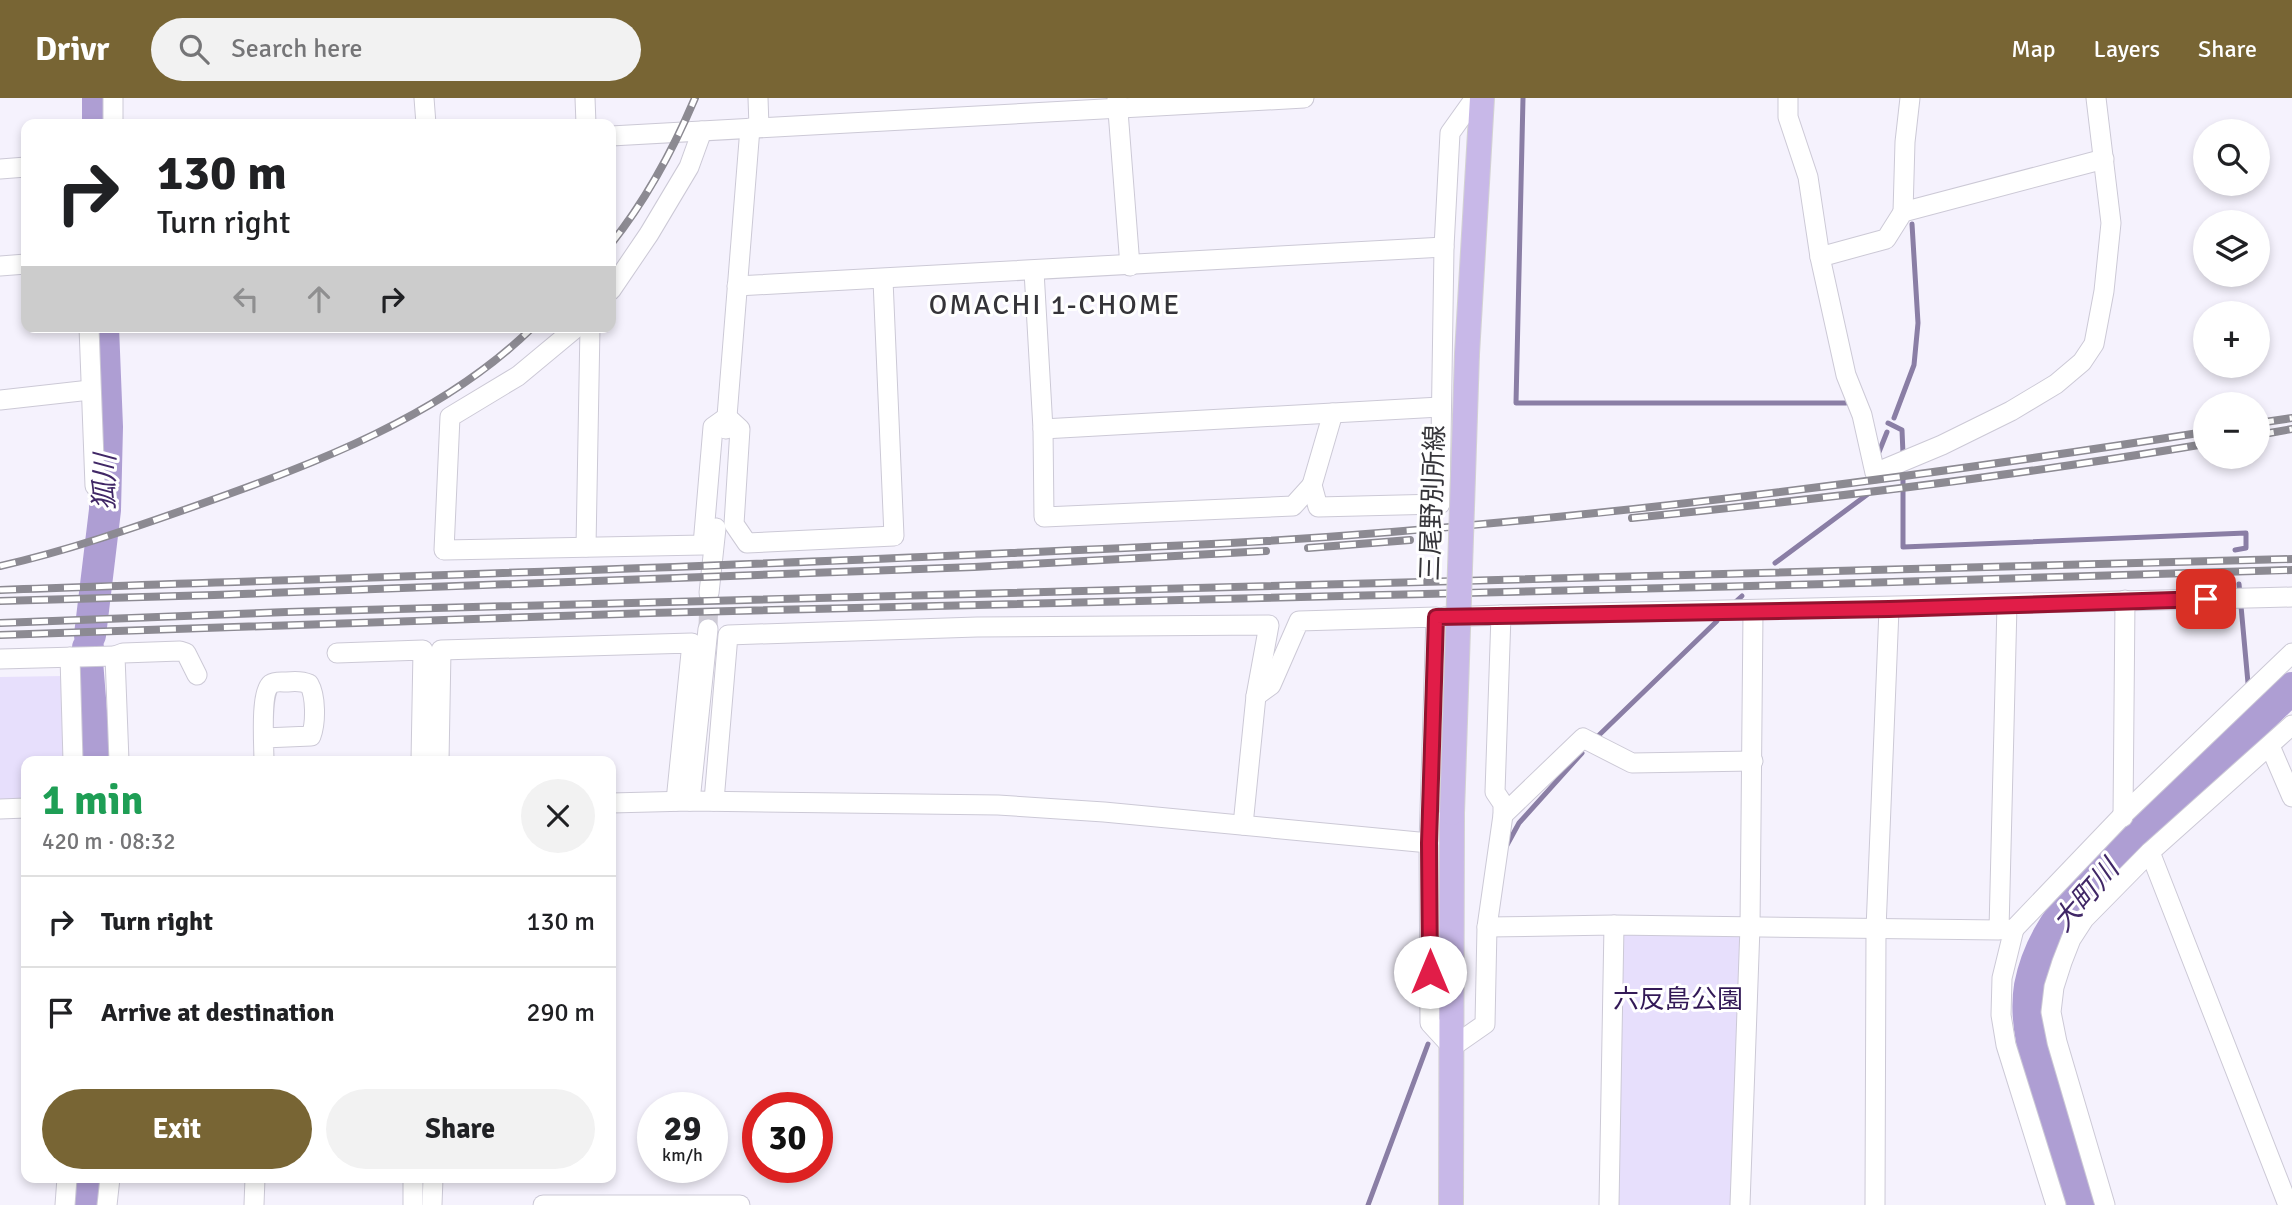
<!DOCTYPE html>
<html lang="en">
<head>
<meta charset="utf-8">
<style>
	body { margin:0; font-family:Signika,"Noto Sans JP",sans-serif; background:#f2f2f2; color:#202124; height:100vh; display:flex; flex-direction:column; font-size:26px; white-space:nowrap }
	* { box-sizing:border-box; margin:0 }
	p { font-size:23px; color:#757577 }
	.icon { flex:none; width:38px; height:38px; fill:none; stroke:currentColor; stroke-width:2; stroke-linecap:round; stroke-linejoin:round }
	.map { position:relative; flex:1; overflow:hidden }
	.details { position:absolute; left:21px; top:658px; width:595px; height:427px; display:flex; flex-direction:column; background:#fff; border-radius:14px; box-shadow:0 4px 10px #0003 }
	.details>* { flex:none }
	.guide { position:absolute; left:21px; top:21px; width:595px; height:214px; border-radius:14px; box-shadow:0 4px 10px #0003; background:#fff; color:#202124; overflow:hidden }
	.fabs { position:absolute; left:2193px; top:21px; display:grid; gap:14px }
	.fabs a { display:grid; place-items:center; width:77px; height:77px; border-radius:50%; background:#fff; box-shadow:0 4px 10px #0003; font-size:35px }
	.speed { position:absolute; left:637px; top:994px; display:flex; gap:14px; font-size:35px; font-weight:700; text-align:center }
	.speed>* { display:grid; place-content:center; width:91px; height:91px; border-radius:50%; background:#fff; box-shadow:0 4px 10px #0003; line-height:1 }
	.speed small { font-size:18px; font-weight:400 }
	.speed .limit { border:10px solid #d22; background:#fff; color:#111 }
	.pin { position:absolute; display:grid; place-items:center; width:60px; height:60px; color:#fff; margin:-30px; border-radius:14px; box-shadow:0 4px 10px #0006 }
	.me { position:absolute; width:77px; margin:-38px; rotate:0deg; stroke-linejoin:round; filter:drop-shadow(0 0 5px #0008) }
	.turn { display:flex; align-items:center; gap:24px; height:147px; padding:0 21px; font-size:32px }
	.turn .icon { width:91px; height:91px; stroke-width:2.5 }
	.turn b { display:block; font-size:49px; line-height:60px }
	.lanes { display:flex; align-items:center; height:66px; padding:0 21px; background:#0003; justify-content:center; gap:35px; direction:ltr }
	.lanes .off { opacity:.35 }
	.round { display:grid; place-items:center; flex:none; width:74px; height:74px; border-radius:37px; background:#f2f2f2 }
	.head { display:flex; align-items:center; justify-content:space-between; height:119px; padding:0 21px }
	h1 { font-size:42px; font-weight:800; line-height:52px; color:#1e9e55 }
	.primary-button { display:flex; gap:14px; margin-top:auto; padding:14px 21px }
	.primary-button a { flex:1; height:80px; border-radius:42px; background:#786534; color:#fff; font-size:28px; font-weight:800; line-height:80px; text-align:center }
	.primary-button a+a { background:#f2f2f2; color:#202124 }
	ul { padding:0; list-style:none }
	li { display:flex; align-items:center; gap:21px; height:91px; padding:0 21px; border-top:2px solid #e0e0e0 }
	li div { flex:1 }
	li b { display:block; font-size:26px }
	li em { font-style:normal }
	header { display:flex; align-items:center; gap:42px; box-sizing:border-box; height:98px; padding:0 35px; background:#786534; color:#fff }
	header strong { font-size:33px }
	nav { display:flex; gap:38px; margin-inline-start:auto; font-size:24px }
	.search { width:490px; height:63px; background:#f2f2f2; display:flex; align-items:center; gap:18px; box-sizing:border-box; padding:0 24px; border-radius:38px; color:#757577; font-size:26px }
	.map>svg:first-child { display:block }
	.green { fill:#e7dffc }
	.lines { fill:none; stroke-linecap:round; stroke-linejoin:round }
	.stream { stroke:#8a7ea5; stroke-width:5 }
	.river { stroke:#ae9ed3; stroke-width:32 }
	.minor-tunnel { stroke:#cfccd6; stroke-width:19; stroke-dasharray:19 10; stroke-linecap:butt }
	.minor-casing { stroke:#ccc9d6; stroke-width:21 }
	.major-casing { stroke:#d3d2d3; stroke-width:26 }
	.minor { stroke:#fff; stroke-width:19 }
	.major { stroke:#c8b8e8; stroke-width:24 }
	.rail-casing { stroke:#8c8a92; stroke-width:8 }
	.rail { stroke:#fff; stroke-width:5; stroke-dasharray:16; stroke-linecap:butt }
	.major-bridge-casing { stroke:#d3d2d3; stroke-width:26; stroke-linecap:butt }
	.major-bridge { stroke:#c8b8e8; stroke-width:24 }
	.route-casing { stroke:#92132f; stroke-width:18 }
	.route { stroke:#e11d48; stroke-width:12 }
	.labels { text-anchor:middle; stroke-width:6; stroke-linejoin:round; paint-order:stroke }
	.street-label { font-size:26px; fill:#353439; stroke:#fff }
	.park-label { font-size:26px; fill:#331957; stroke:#fff }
	.neighbourhood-label { font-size:28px; letter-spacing:2px; fill:#353439; stroke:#fff }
	.water-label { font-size:28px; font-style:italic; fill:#402766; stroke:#fff }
</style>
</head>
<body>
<header>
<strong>Drivr</strong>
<div class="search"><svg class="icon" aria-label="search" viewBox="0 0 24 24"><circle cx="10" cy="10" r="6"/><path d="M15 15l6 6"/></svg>Search here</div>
<nav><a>Map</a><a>Layers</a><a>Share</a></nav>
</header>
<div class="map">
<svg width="2292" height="1107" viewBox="0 0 2292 1107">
	<rect width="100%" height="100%" fill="#f5f2fd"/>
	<!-- green -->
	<g class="green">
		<polygon points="63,578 65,663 26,663 26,706 0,706 0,579"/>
		<polygon points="1620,836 1740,837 1730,1107 1614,1107"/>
	</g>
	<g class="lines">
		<!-- stream -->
		<g class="stream">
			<polyline points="1523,0 1516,305 1846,305"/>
			<polyline points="1894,320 1914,267 1918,225 1912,126"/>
			<polyline points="1888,325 1902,332 1903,356"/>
			<polyline points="1879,354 1887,334"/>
			<polyline points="1903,376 1903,449 2246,435 2246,450 2235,452"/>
			<polyline points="1775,465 1868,396"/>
			<polyline points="2239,486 2248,585 2272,611"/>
			<polyline points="1732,507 1742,498"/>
			<polyline points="1596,640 1717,523"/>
			<polyline points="1507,747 1519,725 1582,655"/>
			<polyline points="1368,1107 1428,946"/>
		</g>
		<!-- river -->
		<g class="river">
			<polyline points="98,26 98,0"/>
			<polyline points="90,537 105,412 107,329 103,229"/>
			<polyline points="88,550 87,563 95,663"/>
			<polyline points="85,1107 87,1080"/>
			<path d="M 2081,1107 C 2071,1076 2062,1045 2052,1014 C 2040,975 2023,930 2030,888 C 2037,851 2056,822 2080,794 L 2292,590"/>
		</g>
		<!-- minor-tunnel -->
		<polyline class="minor-tunnel" points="708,531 709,495"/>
		<!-- minor casing -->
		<g class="minor-casing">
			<g id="minor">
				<polyline points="113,0 113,26"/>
				<polyline points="424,0 426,26"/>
				<polyline points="585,0 586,26"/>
				<polyline points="758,0 759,29"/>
				<polyline points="1117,0 1130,168"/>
				<polyline points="1788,0 1788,19 1808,79 1820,159 1846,277 1862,317 1875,375 1942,347 2011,313 2056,286 2082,264 2094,246 2104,193 2111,125 2096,0"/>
				<polyline points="611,38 1304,0"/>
				<polyline points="0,71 26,69"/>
				<polyline points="1903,114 1905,44 1910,0"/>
				<polyline points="1820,159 1886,141 1903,114 2104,61"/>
				<polyline points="0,168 26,166"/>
				<polyline points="1034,173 1043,331 1044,419 1293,408 1312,387"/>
				<polyline points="737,188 1444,149"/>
				<polyline points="611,192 649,136 689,69 702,33"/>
				<polyline points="89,229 95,388"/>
				<polyline points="577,229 518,278 450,319 444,452 703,447 713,329 727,319 740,331 734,426 747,445 894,438 883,182"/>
				<polyline points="0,302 90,292"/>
				<polyline points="1333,315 1312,387 1318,409 1440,406 1444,149 1450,35 1475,0"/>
				<polyline points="726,331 750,30"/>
				<polyline points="1043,331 1440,309"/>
				<polyline points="586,449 590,229"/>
				<polyline points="709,495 716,430"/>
				<polyline points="1444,519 1501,517"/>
				<polyline points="337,555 423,552 421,663"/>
				<polyline points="70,559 73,663"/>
				<polyline points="0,561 115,558"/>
				<polyline points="1256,598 1271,587 1299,523 1436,519 1429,745"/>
				<polyline points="2270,648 2292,699"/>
				<polyline points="119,663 115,558 123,555 180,553 186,555 197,577"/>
				<path d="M 264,663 C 264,649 260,594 271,586 C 275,583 282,584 287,584 C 295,583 302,583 309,586 C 316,598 316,625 311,638 L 264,640"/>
				<polyline points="439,663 441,552 692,545 676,703"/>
				<polyline points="690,703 708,531"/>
				<polyline points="714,703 728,537 977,529 1269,527 1256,598 1243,727"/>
				<path d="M 611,705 L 690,703 L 998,707 L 1104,714 L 1429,745 L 1430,925 L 1452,949 L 1485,926 L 1487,829 L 1503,717 L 1503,706 L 1495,694 L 1501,517 C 1764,513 2028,505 2292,499"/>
				<polyline points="0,711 26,710"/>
				<polyline points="1503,717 1583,640 1632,665 1753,663"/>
				<polyline points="2123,719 2125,502"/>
				<polyline points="2150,754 2288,1107"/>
				<polyline points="1487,829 1614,827 1999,832 2007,506"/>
				<polyline points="2014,831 2125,715 2292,555"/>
				<polyline points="2003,832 2014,831 2002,880 2001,917 2006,947 2056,1107"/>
				<polyline points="65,1107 67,1080"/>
				<polyline points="107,1107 110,1080"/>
				<polyline points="254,1107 255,1080"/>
				<polyline points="413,1107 413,1080"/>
				<polyline points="432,1107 433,1080"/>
				<polyline points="543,1107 740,1107"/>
				<polyline points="1609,1107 1614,827"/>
				<polyline points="1740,1107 1750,829 1753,514"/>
				<polyline points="1875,1107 1876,831 1889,511"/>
				<polyline points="2105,1107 2057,944 2051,914 2054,889 2062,864 2071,841 2084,821 2150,754 2292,627"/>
			</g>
		</g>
		<!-- major casing -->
		<g class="major-casing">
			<g id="major">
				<polyline points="1467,256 1482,0"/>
				<polyline points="1451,1107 1452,715"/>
			</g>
		</g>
		<!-- minor -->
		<use href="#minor" class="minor"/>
		<!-- major -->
		<use href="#major" class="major"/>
		<!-- rail casing -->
		<g class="rail-casing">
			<g id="rail">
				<path d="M 611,146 C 646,102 673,52 695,0"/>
				<polyline points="2258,325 2292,320"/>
				<polyline points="2258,337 2292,331"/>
				<path d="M 1632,420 C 1824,401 2015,378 2205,346"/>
				<polyline points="1308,450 1410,442"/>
				<path d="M 0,468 C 67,453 133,430 198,407 C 316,365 441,319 533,229"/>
				<path d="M 0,492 C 337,480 674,471 1011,455 C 1096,451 1181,448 1267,443 C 1580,423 1894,383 2205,334"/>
				<polyline points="0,503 214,497 974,469 1266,453"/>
				<polyline points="0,525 287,514 2292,461"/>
				<polyline points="0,537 650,515 1826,486 2292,472"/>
			</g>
		</g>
		<!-- rail -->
		<use href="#rail" class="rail"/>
		<!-- major-bridge casing -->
		<g class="major-bridge-casing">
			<polyline id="major-bridge" points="1452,715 1467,256"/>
		</g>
		<!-- major-bridge -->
		<use href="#major-bridge" class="major-bridge"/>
	</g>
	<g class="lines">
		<!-- route casing -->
		<g class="route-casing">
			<polyline id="route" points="1430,874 1429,745 1436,519 1889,511 2206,501"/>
		</g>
		<!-- route -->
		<use href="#route" class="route"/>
	</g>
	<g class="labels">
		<!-- street labels -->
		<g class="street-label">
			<text transform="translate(1432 405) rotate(-88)" y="9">三尾野別所線</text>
		</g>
		<!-- park labels -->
		<g class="park-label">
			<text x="1678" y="910">六反島公園</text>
		</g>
		<!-- neighbourhood labels -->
		<g class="neighbourhood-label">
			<text x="1055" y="216">OMACHI 1-CHOME</text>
		</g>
		<!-- water labels -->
		<g class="water-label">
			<text transform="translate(104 384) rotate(-89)" y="10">狐川</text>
			<text transform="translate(2085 797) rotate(-49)" y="10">大町川</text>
		</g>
	</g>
</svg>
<div class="fabs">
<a><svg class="icon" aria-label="search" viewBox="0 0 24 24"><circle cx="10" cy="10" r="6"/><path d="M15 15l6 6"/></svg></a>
<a><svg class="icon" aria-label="layers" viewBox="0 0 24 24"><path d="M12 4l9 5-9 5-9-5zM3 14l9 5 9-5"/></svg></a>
<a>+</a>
<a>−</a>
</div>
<div class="speed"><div>29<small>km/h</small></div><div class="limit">30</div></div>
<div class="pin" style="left:2206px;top:501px;background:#d93025"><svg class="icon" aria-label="arrive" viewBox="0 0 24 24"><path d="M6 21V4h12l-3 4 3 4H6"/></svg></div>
<svg class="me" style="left:1430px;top:874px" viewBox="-20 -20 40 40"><circle r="19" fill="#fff"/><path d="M0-13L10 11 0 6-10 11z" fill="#e11d48"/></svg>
<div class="guide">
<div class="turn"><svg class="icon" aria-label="right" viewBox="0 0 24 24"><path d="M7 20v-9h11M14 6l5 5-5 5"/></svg><div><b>130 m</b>Turn right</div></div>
<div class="lanes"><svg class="icon off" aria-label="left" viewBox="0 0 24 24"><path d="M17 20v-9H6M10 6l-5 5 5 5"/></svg><svg class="icon off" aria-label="ahead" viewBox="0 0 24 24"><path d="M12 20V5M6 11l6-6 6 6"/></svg><svg class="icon" aria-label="right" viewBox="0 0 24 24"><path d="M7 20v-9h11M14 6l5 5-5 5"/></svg></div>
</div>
<section class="details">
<div class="head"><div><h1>1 min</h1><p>420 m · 08:32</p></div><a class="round"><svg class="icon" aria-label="close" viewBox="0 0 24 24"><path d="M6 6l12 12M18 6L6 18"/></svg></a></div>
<ul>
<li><svg class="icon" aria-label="right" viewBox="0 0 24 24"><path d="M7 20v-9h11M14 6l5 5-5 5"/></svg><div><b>Turn right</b></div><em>130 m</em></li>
<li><svg class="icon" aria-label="arrive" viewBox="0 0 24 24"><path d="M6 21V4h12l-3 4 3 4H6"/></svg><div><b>Arrive at destination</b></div><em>290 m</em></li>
</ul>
<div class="primary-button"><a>Exit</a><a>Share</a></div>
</section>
</div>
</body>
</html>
